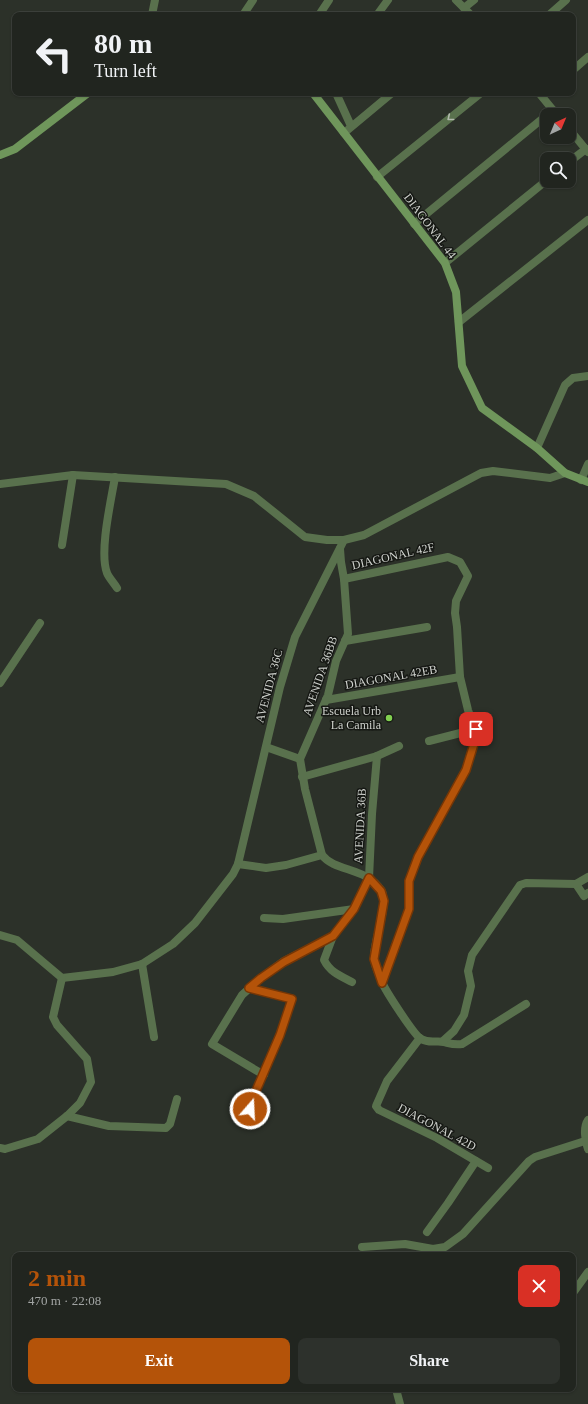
<!DOCTYPE html>
<html lang="en">
<head>
<meta charset="utf-8">
<style>
	body { margin:0; font-family:"Times New Roman",serif; background:#2d312c; color:#f1f3f6; height:100vh; display:flex; flex-direction:column; font-size:15px; white-space:nowrap }
	* { box-sizing:border-box; margin:0 }
	p { font-size:13px; color:#a2a5a4 }
	.icon { flex:none; width:22px; height:22px; fill:none; stroke:currentColor; stroke-width:2; stroke-linecap:round; stroke-linejoin:round }
	.map { position:relative; flex:1; overflow:hidden }
	.panel { position:absolute; left:12px; top:1252px; width:564px; height:140px; display:flex; flex-direction:column; background:#21251f; border-radius:8px; box-shadow:0 1px 3px #0004,0 0 0 1px #3e423d }
	.panel>* { flex:none }
	.guide { position:absolute; left:12px; top:12px; width:564px; height:84px; border-radius:8px; box-shadow:0 1px 3px #0004,0 0 0 1px #3e423d; background:#21251f; color:#f1f3f6; overflow:hidden }
	.needle { width:26px; rotate:44deg }
	.tools { position:absolute; left:540px; top:108px; display:grid; gap:8px }
	.tools a { display:grid; place-items:center; width:36px; height:36px; border-radius:8px; background:#21251f; box-shadow:0 1px 3px #0004,0 0 0 1px #3e423d; font-size:20px }
	.pin { position:absolute; display:grid; place-items:center; width:34px; height:34px; color:#fff; margin:-17px; border-radius:8px; box-shadow:0 2px 6px #0006 }
	.me { position:absolute; width:44px; margin:-22px; rotate:19deg; stroke-linejoin:round; filter:drop-shadow(0 0 3px #0008) }
	.turn { display:flex; align-items:center; gap:14px; height:84px; padding:0 16px; font-size:18px }
	.turn .icon { width:52px; height:52px; stroke-width:2.5 }
	.turn b { display:block; font-size:28px; line-height:34px }
	.round { display:grid; place-items:center; flex:none; width:42px; height:42px; border-radius:8px; background:#2d312c }
	.headline { display:flex; align-items:center; justify-content:space-between; height:68px; padding:0 16px }
	h1 { font-size:24px; font-weight:600; line-height:30px; color:#b45309 }
	.primary-button { display:flex; gap:8px; margin-top:auto; padding:8px 16px }
	.primary-button a { flex:1; height:46px; border-radius:8px; background:#b45309; color:#fff; font-size:16px; font-weight:600; line-height:46px; text-align:center }
	.primary-button a+a { background:#2d312c; color:#f1f3f6 }
	.map>svg:first-child { display:block }
	.lines { fill:none; stroke-linecap:round; stroke-linejoin:round }
	.street { stroke:#59714d; stroke-width:8 }
	.secondary { stroke:#6f965b; stroke-width:8 }
	.oneway { stroke:#b2baad }
	.route-casing { stroke:#753606; stroke-width:10 }
	.route { stroke:#b45309; stroke-width:7 }
	.poi-dot { fill:#81d050; stroke:#161814; stroke-width:1.5 }
	.labels { text-anchor:middle; stroke-width:3; stroke-linejoin:round; paint-order:stroke }
	.street-label { font-size:12px; fill:#cfd2cd; stroke:#161814 }
	.poi-label { font-size:12px; fill:#cfd2cd; stroke:#161814; text-anchor:end }
</style>
</head>
<body>
<div class="map">
<svg width="588" height="1404" viewBox="0 0 588 1404">
	<rect width="100%" height="100%" fill="#2c3129"/>
	<g class="lines">
		<!-- street -->
		<g class="street">
			<polyline points="456,0 471,15"/>
			<polyline points="464,8 474,0"/>
			<polyline points="152,15 155,0"/>
			<polyline points="243,15 253,0"/>
			<polyline points="319,15 329,0"/>
			<polyline points="377,15 388,0"/>
			<polyline points="549,15 566,0"/>
			<polyline points="573,70 588,57"/>
			<polyline points="336,93 351,126"/>
			<polyline points="539,93 557,115"/>
			<polyline points="569,129 588,152"/>
			<polyline points="344,133 392,93"/>
			<polyline points="569,162 586,149"/>
			<polyline points="377,177 481,93"/>
			<polyline points="414,224 553,110"/>
			<polyline points="445,263 547,180"/>
			<polyline points="459,322 588,220"/>
			<polyline points="537,448 565,385 573,378 588,376"/>
			<path d="M 115,477 C 111,501 99,552 107,573 C 109,578 114,583 117,588"/>
			<polyline points="581,480 588,464"/>
			<polyline points="0,484 73,475 226,484 254,496 305,537 327,540 344,540"/>
			<polyline points="62,545 73,475"/>
			<polyline points="344,579 448,557 460,562 468,576 456,601 455,613 457,627 460,677 468,710 477,735 466,769 418,857 409,881 409,909 382,983"/>
			<polyline points="345,641 427,627"/>
			<polyline points="0,683 40,623"/>
			<polyline points="326,700 460,677"/>
			<polyline points="429,741 476,729"/>
			<polyline points="266,747 300,759"/>
			<polyline points="302,777 377,756 399,746"/>
			<polyline points="322,855 305,789 300,759 328,695 336,661 348,634 344,579 341,562 340,549"/>
			<path d="M 238,864 L 266,868 L 286,865 L 322,855 C 335,872 366,867 381,890 C 390,904 373,941 374,958 C 374,965 379,975 382,982 C 385,990 414,1035 421,1039 C 430,1044 436,1040 444,1042 C 452,1044 454,1045 462,1044 L 526,1004"/>
			<polyline points="576,884 584,896 588,893"/>
			<polyline points="264,918 283,919 354,909"/>
			<polyline points="0,935 17,940 62,978"/>
			<path d="M 333,936 L 324,960 C 330,972 340,976 352,982"/>
			<polyline points="142,964 154,1037"/>
			<polyline points="62,978 113,972 142,964 173,944 195,923 233,874 238,864 280,687 295,637 344,540 364,535 481,473 493,471 550,478 565,473"/>
			<polyline points="420,1038 387,1081 376,1106 379,1110 437,1138 488,1168"/>
			<polyline points="443,1041 454,1031 464,1015 471,986 468,971 472,955 520,885 526,883 576,884 588,877"/>
			<polyline points="264,1075 212,1044 242,995 261,978 284,961 333,936 354,909 369,878 372,814 377,756"/>
			<polyline points="67,1116 109,1126 166,1128 170,1124 177,1099"/>
			<polyline points="247,1119 252,1100 280,1035 292,999 249,988"/>
			<path d="M 588,1120 C 583,1127 585,1141 588,1149"/>
			<polyline points="0,1148 5,1149 38,1139 67,1116 80,1103 91,1082 87,1059 57,1025 53,1017 62,978"/>
			<polyline points="427,1232 448,1203 476,1161"/>
			<polyline points="362,1247 405,1244 433,1249 445,1247 463,1234 529,1161 535,1157 585,1141"/>
			<polyline points="573,1293 588,1272"/>
			<polyline points="396,1389 400,1404"/>
		</g>
		<!-- secondary -->
		<g class="secondary">
			<polyline points="313,93 445,263 456,292 462,366 482,408 537,448 565,473 588,482"/>
			<polyline points="0,155 15,149 88,93"/>
		</g>
	</g>
	<!-- one-way arrows -->
	<defs><path id="oneway-chevron" d="M-2-3.5L2.5 0L-2 3.5" fill="none" stroke-width="1.6" stroke-linecap="round" stroke-linejoin="round"/></defs>
	<use class="oneway" href="#oneway-chevron" transform="translate(450 118) rotate(141)"/>
	<g class="lines">
		<!-- route casing -->
		<g class="route-casing">
			<polyline id="route" points="250,1109 252,1100 280,1035 292,999 249,988 261,978 284,962 333,936 354,909 369,878 381,891 384,901 374,959 382,983 409,909 409,881 418,857 466,770 477,734 476,729"/>
		</g>
		<!-- route -->
		<use href="#route" class="route"/>
	</g>
	<!-- markers -->
	<circle class="poi-dot" cx="389" cy="718" r="4"/>
	<g class="labels">
		<!-- street labels -->
		<g class="street-label">
			<text transform="translate(430 226) rotate(53)" y="4">DIAGONAL 44</text>
			<text transform="translate(393 556) rotate(-13)" y="4">DIAGONAL 42F</text>
			<text transform="translate(320 676) rotate(-71)" y="4">AVENIDA 36BB</text>
			<text transform="translate(391 677) rotate(-10)" y="4">DIAGONAL 42EB</text>
			<text transform="translate(269 686) rotate(-75)" y="4">AVENIDA 36C</text>
			<text transform="translate(360 826) rotate(-87)" y="4">AVENIDA 36B</text>
			<text transform="translate(437 1127) rotate(28)" y="4">DIAGONAL 42D</text>
		</g>
		<!-- poi labels -->
		<g class="poi-label">
			<text x="381" y="715">Escuela Urb<tspan x="381" dy="14">La Camila</tspan></text>
		</g>
	</g>
</svg>
<div class="tools">
<a><svg class="needle" viewBox="-14 -14 28 28"><path d="M0-13l5 13h-10z" fill="#e53935"/><path d="M0 13l5-13h-10z" fill="#a2a5a4"/></svg></a>
<a><svg class="icon" aria-label="search" viewBox="0 0 24 24"><circle cx="10" cy="10" r="6"/><path d="M15 15l6 6"/></svg></a>
</div>
<div class="pin" style="left:476px;top:729px;background:#d93025"><svg class="icon" aria-label="arrive" viewBox="0 0 24 24"><path d="M6 21V4h12l-3 4 3 4H6"/></svg></div>
<svg class="me" style="left:250px;top:1109px" viewBox="-20 -20 40 40"><circle r="17" fill="#b45309" stroke="#fff" stroke-width="3"/><path d="M0-11L8 9 0 5-8 9z" fill="#fff"/></svg>
<div class="guide">
<div class="turn"><svg class="icon" aria-label="left" viewBox="0 0 24 24"><path d="M17 20v-9H6M10 6l-5 5 5 5"/></svg><div><b>80 m</b>Turn left</div></div>
</div>
<section class="panel">
<div class="headline"><div><h1>2 min</h1><p>470 m · 22:08</p></div><a class="round" style="background:#d93025;color:#fff"><svg class="icon" aria-label="close" viewBox="0 0 24 24"><path d="M6 6l12 12M18 6L6 18"/></svg></a></div>
<div class="primary-button"><a>Exit</a><a>Share</a></div>
</section>
</div>
</body>
</html>
